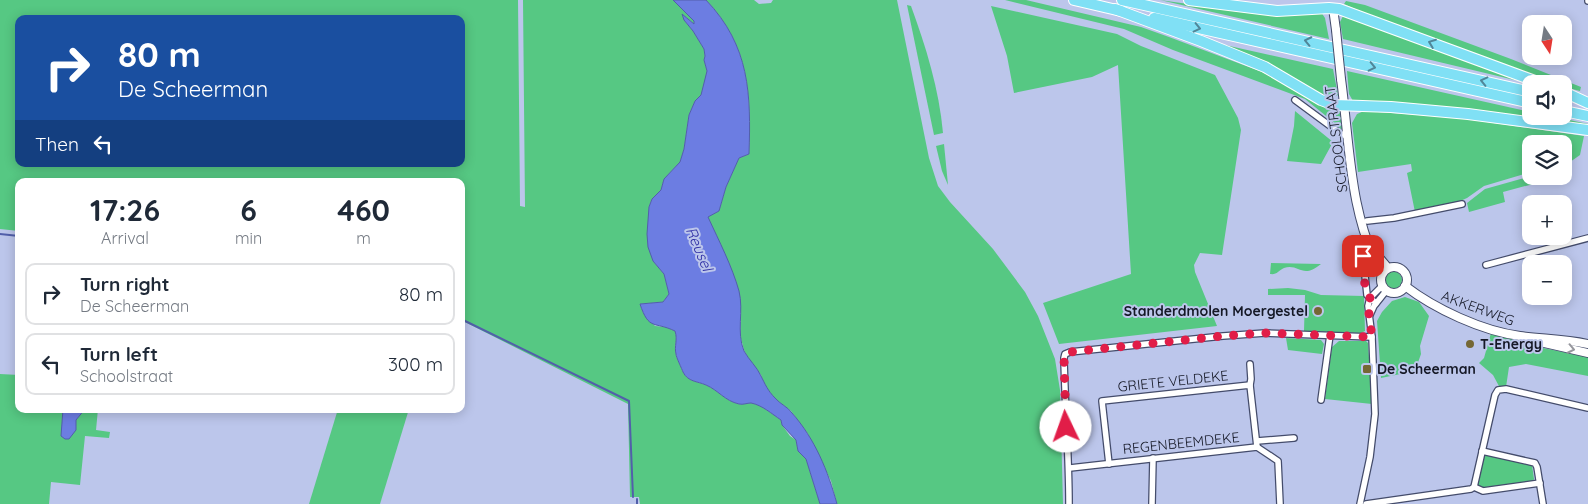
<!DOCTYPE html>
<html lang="en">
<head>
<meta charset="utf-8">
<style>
	body { margin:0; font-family:Quicksand,sans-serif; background:#f6f6f7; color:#1f2937; height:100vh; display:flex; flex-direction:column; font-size:19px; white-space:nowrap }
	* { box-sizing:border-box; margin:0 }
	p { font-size:16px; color:#747a83 }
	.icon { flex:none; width:28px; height:28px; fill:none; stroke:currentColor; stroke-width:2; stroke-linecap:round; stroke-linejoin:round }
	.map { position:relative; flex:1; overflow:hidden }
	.details { position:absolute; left:15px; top:178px; width:450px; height:235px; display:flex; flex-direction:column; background:#fff; border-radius:10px; box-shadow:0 2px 12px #0003 }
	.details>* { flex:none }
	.banner { position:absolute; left:15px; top:15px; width:450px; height:152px; border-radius:10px; box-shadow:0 2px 12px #0003; background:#1a4fa0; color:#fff; overflow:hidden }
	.needle { width:32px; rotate:168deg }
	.tools { position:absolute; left:1522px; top:15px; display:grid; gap:10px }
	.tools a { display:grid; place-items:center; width:50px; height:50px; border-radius:10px; background:#fff; box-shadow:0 2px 12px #0003; font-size:25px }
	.pin { position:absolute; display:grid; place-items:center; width:42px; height:42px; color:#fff; margin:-21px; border-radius:10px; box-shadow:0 2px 8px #0006 }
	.me { position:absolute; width:55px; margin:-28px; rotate:357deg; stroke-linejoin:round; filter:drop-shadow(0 0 4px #0008) }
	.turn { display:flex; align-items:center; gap:18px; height:105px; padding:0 20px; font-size:22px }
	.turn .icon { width:65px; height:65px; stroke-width:2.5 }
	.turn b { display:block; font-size:35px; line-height:42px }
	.then { display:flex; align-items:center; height:48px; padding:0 20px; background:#0003; gap:10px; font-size:19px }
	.eta { display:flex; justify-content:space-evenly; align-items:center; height:85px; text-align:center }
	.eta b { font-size:30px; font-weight:700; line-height:35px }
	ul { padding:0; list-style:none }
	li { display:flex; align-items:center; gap:15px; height:62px; margin:0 10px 8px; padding:0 10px; border:2px solid #e0e1e3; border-radius:10px }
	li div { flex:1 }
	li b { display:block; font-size:19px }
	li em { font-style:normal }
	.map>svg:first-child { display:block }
	.green { fill:#56c883; fill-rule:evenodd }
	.water { fill:#6c7de2; stroke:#525faa }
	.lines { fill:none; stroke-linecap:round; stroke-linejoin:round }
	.stream { stroke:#525faa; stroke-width:2 }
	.minor-casing { stroke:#444c6b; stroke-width:8 }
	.secondary-casing { stroke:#444c6b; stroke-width:10 }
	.motorway-casing { stroke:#fff; stroke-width:12 }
	.minor { stroke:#fff; stroke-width:5.5 }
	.secondary { stroke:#fff; stroke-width:8 }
	.motorway { stroke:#80e0f5; stroke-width:10 }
	.secondary-bridge-casing { stroke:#444c6b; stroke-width:10; stroke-linecap:butt }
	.secondary-bridge { stroke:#fff; stroke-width:8 }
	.oneway { stroke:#508698 }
	.oneway2 { stroke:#96979d }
	.route { stroke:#e11d48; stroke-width:9; stroke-dasharray:0 16.2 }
	.poi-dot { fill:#756734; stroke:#bcc6eb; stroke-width:2 }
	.labels { text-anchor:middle; stroke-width:4; stroke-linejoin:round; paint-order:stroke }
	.street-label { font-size:14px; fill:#151826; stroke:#bcc6eb }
	.poi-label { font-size:14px; font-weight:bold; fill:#151826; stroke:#bcc6eb; text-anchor:start }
	.water-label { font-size:15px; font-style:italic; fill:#2f2fa5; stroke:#bcc6eb }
</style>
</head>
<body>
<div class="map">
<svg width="1588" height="504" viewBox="0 0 1588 504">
	<rect width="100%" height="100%" fill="#bcc6eb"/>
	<!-- green -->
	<g class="green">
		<path d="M 0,0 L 518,0 L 520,206 L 525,207 L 523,0 L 673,0 L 694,21 L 694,24 L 686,17 L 684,20 L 693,31 L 704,49 L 705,56 L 704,60 L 707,71 L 706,80 L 701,95 L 695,101 L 689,115 L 684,149 L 680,162 L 664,179 L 661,190 L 652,199 L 649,207 L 653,261 L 664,274 L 669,294 L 663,302 L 640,304 L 643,312 L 655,326 L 666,327 L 675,331 C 678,339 674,346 676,354 C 676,357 682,369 683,372 C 688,382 697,381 706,385 C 718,390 725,401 739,404 C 743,405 747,403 751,403 C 762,405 772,414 781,420 L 782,425 L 790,436 L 796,440 L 798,451 L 806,459 L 820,504 L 640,504 L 639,497 L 630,497 L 628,404 L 461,320 L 461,181 L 19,181 L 19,231 L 0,229 ZM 19,19 L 461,19 L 461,164 L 19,164 Z"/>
		<path d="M 706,0 L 754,0 L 759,4 L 771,3 L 773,0 L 897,0 L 929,158 L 938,186 L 950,202 L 993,249 L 1025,292 L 1038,316 L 1055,359 L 1060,390 L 1063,504 L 837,504 L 831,481 L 808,434 L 791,411 L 775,399 L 765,386 L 761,375 L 749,360 L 744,350 L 740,335 L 741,313 L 719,241 L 707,217 L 719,211 L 726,187 L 739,158 L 749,154 C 751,94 750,46 706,0 Z"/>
		<polygon points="1005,0 1026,0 1141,27 1169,37 1262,72 1340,111 1342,130 1337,130 1334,127 1336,124 1305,99 1173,50 1124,29"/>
		<polygon points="1160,0 1202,6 1321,12 1325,18 1329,39"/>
		<path d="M 1346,1 L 1365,5 L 1511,59 L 1581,87 L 1580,91 L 1564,87 L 1564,84 C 1538,84 1511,68 1487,59 C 1439,41 1390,25 1344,4 Z"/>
		<path d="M 907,5 L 911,6 C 926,47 939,89 943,133 L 934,135 Z"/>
		<polygon points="991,6 1117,34 1141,46 1215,75 1238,118 1241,130 1222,255 1200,253 1194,265 1195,272 1217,326 1059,344 1043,303 1131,274 1118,65 1092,77 1014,93 1007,56"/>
		<polygon points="1344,14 1531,84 1343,39 1340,22"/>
		<polygon points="1216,43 1333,69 1338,95 1331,98 1325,96 1269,65"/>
		<polygon points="1347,71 1531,112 1531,116 1551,116 1588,124 1588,126 1353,101 1349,94"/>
		<polygon points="1295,111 1333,142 1321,164 1287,161 1294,126"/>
		<polygon points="1364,111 1459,118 1584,136 1580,155 1570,162 1564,163 1564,144 1531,144 1531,172 1484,186 1467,198 1458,202 1415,212 1407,173 1412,171 1411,164 1358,172 1352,123 1357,114"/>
		<polygon points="944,144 948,185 942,171 936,146"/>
		<polygon points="1531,176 1563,176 1503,192 1505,202 1469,212 1467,203 1485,189"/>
		<path d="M 1271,263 L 1321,264 C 1302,280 1299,263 1284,268 C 1278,271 1277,275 1270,274 Z"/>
		<circle cx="1393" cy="280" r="9"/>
		<polygon points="1288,288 1305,290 1321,295 1364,296 1365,331 1361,333 1304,331 1305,295 1268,295 1268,289"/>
		<polygon points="1405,297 1419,302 1429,316 1420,346 1421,354 1415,371 1381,378 1377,321 1382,312 1392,301"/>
		<polygon points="1491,333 1538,347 1588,357 1588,376 1526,364 1509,367 1506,387 1500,388 1493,375 1479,363 1484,358"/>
		<polygon points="1286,338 1321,340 1324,344 1322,354 1288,350"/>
		<polygon points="1339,341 1366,341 1368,343 1372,404 1325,399 1332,347"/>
		<polygon points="0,374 19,375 19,409 63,409 62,425 76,430 76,420 85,409 98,409 96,430 110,432 109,438 85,436 80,485 51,482 49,504 0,504"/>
		<polygon points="338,409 409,409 380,504 309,504"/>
		<polygon points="1484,455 1532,465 1534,479 1533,481 1478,488 1477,482"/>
	</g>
	<!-- water -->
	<g class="water">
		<path d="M 673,0 L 706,0 C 750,46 751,94 749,154 L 739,158 L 726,187 L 719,211 L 708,217 C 719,241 732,266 739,291 C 744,311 736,332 744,351 C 749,360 757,367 761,376 C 765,384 768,391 775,398 C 780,404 788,407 792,413 C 815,439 828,471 837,504 L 820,504 L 806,459 L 798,451 L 796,440 L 782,425 L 781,420 C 772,414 762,405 751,403 C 747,403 743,405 739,404 C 725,401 718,390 706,385 C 697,381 688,382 683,372 C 682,369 676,357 676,354 C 674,346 678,340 675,331 C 654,321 649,331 640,304 L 663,302 L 669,294 L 664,274 L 653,261 L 648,247 L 647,234 L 649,207 L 652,199 L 661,190 L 664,179 L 680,162 L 684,149 L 689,115 L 695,101 L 701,95 L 707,71 L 704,60 L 705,56 L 704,49 L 693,31 L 684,20 L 682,14 L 694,24 L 694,21 Z"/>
		<polygon points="63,409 85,409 76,420 76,430 69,439 65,439 61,436"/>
	</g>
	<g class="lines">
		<!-- stream -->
		<g class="stream">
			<polyline points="0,234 19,236"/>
			<polyline points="461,319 629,401 633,497"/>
			<polyline points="637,499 637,504"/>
		</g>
		<!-- minor casing -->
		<g class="minor-casing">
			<g id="minor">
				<polyline points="1588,0 1588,1"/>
				<polyline points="1295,100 1337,131 1343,135 1348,134"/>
				<polyline points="1367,221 1394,218 1462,204"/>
				<polyline points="1363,256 1367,295 1376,303"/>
				<polyline points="1486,265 1588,238"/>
				<polyline points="1370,315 1374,306 1386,291"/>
				<polyline points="1250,385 1251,379 1250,364"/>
				<polyline points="1321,400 1330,335"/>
				<polyline points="1257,441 1294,438"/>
				<polyline points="1482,451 1535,463 1537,467 1543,504"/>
				<polyline points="1109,464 1102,401 1250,385 1257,447"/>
				<polyline points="1070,468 1257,447 1278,461 1280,504"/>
				<polyline points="1474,487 1483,491 1540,483"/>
				<path d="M 1069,504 C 1069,455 1065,407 1064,358 L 1065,354 L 1070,352 L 1223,336 L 1265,333 L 1372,337"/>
				<polyline points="1152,504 1153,458"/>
				<polyline points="1360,504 1370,457 1375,414 1372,337 1368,306 1370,298 1382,286"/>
				<polyline points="1366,504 1471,489 1474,487 1495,395 1498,390 1506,389 1588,408"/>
			</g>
		</g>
		<!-- secondary casing -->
		<g class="secondary-casing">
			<g id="secondary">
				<polyline points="1333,8 1336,30"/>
				<path d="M 1341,79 C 1350,145 1349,215 1382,274"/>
				<polyline points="1372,249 1388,268"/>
				<circle cx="1394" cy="280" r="13"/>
				<path d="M 1405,286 C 1435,309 1482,331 1520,336 C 1543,339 1565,339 1588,344"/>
				<polyline points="1527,339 1588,353"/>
			</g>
		</g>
		<!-- motorway casing -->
		<g class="motorway-casing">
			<g id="motorway">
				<polyline points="1074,0 1121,11"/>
				<polyline points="1122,0 1531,92"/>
				<polyline points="1189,0 1277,11 1329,8 1339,9 1543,84"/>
				<polyline points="1115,9 1201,41 1265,67 1321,100 1334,105 1391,107 1468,114 1588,130"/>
				<polyline points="1154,18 1531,103"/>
				<polyline points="1564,92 1588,103"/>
				<polyline points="1564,111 1588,116"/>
			</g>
		</g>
		<!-- minor -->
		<use href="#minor" class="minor"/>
		<!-- secondary -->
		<use href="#secondary" class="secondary"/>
		<!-- motorway -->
		<use href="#motorway" class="motorway"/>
		<!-- secondary-bridge casing -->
		<g class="secondary-bridge-casing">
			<polyline id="secondary-bridge" points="1336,30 1341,79"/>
		</g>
		<!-- secondary-bridge -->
		<use href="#secondary-bridge" class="secondary-bridge"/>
	</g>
	<!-- one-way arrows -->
	<defs><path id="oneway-chevron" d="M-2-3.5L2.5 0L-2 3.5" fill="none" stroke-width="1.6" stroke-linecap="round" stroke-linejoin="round" transform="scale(1.25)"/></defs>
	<g class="oneway">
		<use href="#oneway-chevron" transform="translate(1197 28) rotate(13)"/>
		<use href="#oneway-chevron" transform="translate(1308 41) rotate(-168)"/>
		<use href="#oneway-chevron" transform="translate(1432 43) rotate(-159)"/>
		<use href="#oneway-chevron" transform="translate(1372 67) rotate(13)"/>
		<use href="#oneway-chevron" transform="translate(1484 81) rotate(-167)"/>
	</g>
	<use class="oneway2" href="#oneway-chevron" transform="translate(1571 349) rotate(12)"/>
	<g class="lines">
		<!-- route -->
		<path class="route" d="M 1066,427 L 1064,358 L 1065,354 L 1070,352 L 1223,336 L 1265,333 L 1372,337 L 1368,306 L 1370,298 C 1363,291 1364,267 1363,256"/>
	</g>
	<!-- markers -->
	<g class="poi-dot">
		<circle cx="1318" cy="311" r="5"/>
		<circle cx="1470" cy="344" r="5"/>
		<rect x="1362" y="364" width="10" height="10" rx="2.5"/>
	</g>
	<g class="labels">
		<!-- street labels -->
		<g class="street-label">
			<text transform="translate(1336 139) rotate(-97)" y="5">SCHOOLSTRAAT</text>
			<text transform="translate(1478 308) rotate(20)" y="5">AKKERWEG</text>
			<text transform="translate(1173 381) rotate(-6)" y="5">GRIETE VELDEKE</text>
			<text transform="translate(1181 443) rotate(-6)" y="5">REGENBEEMDEKE</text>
		</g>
		<!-- poi labels -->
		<g class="poi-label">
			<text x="1308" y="316" text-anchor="end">Standerdmolen Moergestel</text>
			<text x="1480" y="349">T-Energy</text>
			<text x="1377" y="374">De Scheerman</text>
		</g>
		<!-- water labels -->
		<g class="water-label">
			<text transform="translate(699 249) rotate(67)" y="5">Reusel</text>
		</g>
	</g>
</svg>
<div class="tools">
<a><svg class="needle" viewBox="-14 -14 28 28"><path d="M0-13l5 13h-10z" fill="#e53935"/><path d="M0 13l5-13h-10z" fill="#747a83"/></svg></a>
<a><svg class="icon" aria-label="sound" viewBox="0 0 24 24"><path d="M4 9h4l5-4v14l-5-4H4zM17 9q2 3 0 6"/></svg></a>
<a><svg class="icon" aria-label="layers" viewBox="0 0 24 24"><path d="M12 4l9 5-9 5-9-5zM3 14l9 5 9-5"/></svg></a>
<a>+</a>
<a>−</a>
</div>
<div class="pin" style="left:1363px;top:256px;background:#d93025"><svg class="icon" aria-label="arrive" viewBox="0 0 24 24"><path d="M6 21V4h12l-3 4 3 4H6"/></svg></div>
<svg class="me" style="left:1066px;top:427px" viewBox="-20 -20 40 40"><circle r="19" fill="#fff"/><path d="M0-13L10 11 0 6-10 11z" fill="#e11d48"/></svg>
<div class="banner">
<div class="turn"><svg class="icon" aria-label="right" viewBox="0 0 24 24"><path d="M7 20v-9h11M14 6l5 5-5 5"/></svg><div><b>80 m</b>De Scheerman</div></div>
<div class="then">Then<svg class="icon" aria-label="left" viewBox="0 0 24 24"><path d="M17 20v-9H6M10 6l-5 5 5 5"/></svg></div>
</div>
<section class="details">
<div class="eta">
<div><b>17:26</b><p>Arrival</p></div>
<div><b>6</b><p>min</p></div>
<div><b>460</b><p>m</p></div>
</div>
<ul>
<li><svg class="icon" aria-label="right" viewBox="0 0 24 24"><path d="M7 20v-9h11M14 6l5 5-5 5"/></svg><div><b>Turn right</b><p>De Scheerman</p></div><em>80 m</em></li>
<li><svg class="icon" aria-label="left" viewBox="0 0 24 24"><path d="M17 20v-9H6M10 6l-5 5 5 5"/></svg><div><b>Turn left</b><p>Schoolstraat</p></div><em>300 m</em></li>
</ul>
</section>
</div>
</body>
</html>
